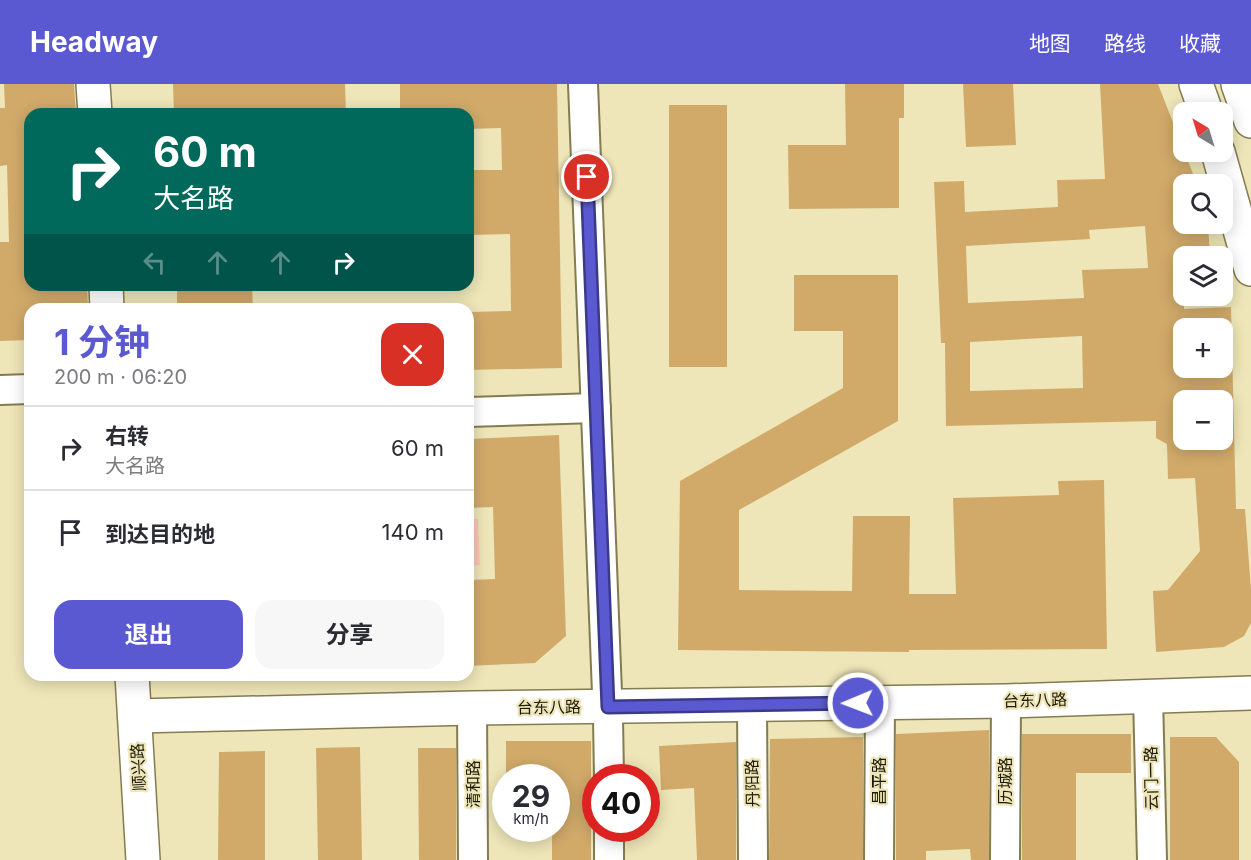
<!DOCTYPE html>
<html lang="zh">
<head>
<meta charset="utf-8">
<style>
	body { margin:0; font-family:Inter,"Noto Sans SC",sans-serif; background:#f7f7f7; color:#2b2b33; height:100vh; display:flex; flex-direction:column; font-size:22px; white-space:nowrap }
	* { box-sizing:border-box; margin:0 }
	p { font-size:20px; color:#7c7c81 }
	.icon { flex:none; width:33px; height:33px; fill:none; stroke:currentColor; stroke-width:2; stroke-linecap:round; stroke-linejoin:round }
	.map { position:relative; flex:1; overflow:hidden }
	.side { position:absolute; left:24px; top:219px; width:450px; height:378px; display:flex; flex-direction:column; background:#fff; border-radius:18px; box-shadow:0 3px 15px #0003 }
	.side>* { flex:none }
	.banner { position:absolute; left:24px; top:24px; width:450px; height:183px; border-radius:18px; box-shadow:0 3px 15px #0003; background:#00695c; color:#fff; overflow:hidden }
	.needle { width:39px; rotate:322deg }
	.controls { position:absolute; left:1173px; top:18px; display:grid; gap:12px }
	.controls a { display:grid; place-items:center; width:60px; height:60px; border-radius:12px; background:#fff; box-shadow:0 3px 15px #0003; font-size:30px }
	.speed { position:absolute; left:492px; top:680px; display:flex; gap:12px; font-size:30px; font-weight:700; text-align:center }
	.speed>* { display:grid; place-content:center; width:78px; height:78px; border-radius:50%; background:#fff; box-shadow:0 3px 15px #0003; line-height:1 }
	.speed small { font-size:15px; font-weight:400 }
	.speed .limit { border:9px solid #d22; background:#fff; color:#111 }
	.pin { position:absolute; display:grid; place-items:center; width:51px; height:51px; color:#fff; margin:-26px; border:3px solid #fff; border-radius:50%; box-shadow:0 2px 6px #0007 }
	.me { position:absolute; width:66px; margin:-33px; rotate:269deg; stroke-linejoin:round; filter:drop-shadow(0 0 4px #0008) }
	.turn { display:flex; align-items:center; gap:21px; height:126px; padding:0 30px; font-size:27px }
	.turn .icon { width:78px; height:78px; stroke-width:2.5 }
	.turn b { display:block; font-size:42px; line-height:51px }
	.lanes { display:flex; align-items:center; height:57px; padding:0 30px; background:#0003; justify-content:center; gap:30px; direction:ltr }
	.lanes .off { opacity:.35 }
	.round { display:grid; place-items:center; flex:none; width:63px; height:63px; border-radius:18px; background:#f7f7f7 }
	.summary { display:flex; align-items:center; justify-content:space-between; height:102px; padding:0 30px }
	h1 { font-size:36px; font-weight:700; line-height:45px; color:#5b59d1 }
	.button { display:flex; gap:12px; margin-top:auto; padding:12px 30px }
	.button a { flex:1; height:69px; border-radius:18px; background:#5b59d1; color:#fff; font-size:24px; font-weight:700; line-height:69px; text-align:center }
	.button a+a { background:#f7f7f7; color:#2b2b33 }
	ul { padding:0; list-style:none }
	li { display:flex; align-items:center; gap:18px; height:84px; padding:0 30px; border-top:2px solid #e1e1e2 }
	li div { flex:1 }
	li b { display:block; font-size:22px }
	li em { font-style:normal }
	header { display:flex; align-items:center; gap:36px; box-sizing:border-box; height:84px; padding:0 30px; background:#5b59d1; color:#fff }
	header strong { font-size:28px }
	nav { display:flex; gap:33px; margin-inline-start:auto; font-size:21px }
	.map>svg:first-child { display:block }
	.green { fill:#fcc6b5 }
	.building { fill:#d1aa6a; fill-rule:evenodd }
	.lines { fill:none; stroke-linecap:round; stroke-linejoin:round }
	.minor-casing { stroke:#837c51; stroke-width:32 }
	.tertiary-casing { stroke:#837c51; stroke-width:36 }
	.primary-casing { stroke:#837c51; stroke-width:36 }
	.minor { stroke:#fff; stroke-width:28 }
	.tertiary { stroke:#fff; stroke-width:33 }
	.primary { stroke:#fff; stroke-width:33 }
	.route-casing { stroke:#3b3a88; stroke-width:15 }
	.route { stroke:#5b59d1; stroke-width:10 }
	.labels { text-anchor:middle; stroke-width:4.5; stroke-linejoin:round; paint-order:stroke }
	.street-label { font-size:16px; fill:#1c1908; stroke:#eee6b8 }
</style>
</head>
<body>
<header>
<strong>Headway</strong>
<nav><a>地图</a><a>路线</a><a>收藏</a></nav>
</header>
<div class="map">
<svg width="1251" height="776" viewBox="0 0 1251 776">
	<rect width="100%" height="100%" fill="#eee6b8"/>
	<!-- green -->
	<polygon class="green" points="468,435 478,435 480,481 468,482"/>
	<!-- building -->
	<g class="building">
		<polygon points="4,0 74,0 76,30 30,30 30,201 87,201 88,224 30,225 30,256 0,257 0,158 9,158 7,81 0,82 0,24 5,24"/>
		<polygon points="173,0 345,0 346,30 174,30"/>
		<polygon points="400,0 557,0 562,284 468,286 468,228 511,227 510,150 468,151 468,86 502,86 501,44 468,45 468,30 400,30"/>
		<polygon points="845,0 904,0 904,34 899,34 899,124 789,125 788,61 846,61"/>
		<polygon points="963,0 1013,0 1016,61 966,63"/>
		<path d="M 1100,0 L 1158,0 L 1197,100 L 1184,100 L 1184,140 L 1208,140 L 1210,172 L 1184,172 L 1184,225 L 1231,223 L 1236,425 L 1245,425 L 1251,506 L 1251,539 L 1244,552 L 1224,563 L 1156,568 L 1153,507 L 1168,506 L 1200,467 L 1195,394 L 1168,395 L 1167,360 L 1156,354 L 1156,337 L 946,342 L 945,259 L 941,259 L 934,98 L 964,97 L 965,128 L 1058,123 L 1057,96 L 1105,95 ZM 1145,142 L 1148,184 L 1082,186 L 1084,214 L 968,219 L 966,162 L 1090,155 L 1089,146 ZM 1184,244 L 1222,244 L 1222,284 L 1184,284 ZM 1082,252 L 1083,304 L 970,307 L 970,258 ZM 1184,316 L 1222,316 L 1222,356 L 1184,356 Z"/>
		<rect x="669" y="21" width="58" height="262"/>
		<polygon points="794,191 898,191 898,337 739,426 739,506 852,507 853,432 910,432 909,510 956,510 953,414 1059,411 1058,397 1104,396 1107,565 909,566 909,568 678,566 680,397 843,304 843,247 794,247"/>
		<polygon points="177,201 252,201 253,225 177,225"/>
		<polygon points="559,351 566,552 535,579 468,582 468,496 495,495 493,423 468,424 468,355"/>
		<polygon points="989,646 989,776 971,776 970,765 926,767 926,776 896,776 896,650"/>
		<polygon points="1022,650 1131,650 1131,689 1076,689 1076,776 1022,776"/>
		<polygon points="863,653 863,776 769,776 770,655"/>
		<polygon points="1170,653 1216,653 1239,678 1239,776 1170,776"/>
		<polygon points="506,657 591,657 591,776 552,776 552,744 556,744 556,693 506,693"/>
		<polygon points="736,658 736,776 697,776 694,704 661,706 659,662"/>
		<polygon points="360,663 362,776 318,776 316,664"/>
		<polygon points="418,664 456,664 456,776 419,776"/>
		<polygon points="265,667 265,776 218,776 219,668"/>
	</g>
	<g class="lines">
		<!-- minor casing -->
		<g class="minor-casing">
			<g id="minor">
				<polyline points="583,0 608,634 609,693"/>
				<polyline points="0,306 30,305"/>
				<polyline points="468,328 596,324"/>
				<polyline points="1148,612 1152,776"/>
				<polyline points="752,621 753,776"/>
				<polyline points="472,624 473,776"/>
				<polyline points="609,744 609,776"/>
				<polyline points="879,776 880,618"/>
				<polyline points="1005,776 1006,617"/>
			</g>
		</g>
		<!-- tertiary casing -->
		<g class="tertiary-casing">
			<g id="tertiary">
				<polyline points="93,0 95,30"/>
				<polyline points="106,201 107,225"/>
				<polyline points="132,591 143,776"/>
				<polyline points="135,632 472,624 1006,617 1251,609"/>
			</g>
		</g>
		<!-- primary casing -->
		<g class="primary-casing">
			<g id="primary">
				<polyline points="1196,0 1206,28"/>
				<polyline points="1238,0 1251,37"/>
				<polyline points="1218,68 1251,185"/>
			</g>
		</g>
		<!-- minor -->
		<use href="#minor" class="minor"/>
		<!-- tertiary -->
		<use href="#tertiary" class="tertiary"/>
		<!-- primary -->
		<use href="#primary" class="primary"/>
	</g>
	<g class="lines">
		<!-- route casing -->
		<g class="route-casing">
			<polyline id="route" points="587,93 608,623 858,619"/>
		</g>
		<!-- route -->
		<use href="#route" class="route"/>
	</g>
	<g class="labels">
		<!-- street labels -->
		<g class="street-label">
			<text transform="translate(1035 616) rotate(-2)" y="6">台东八路</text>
			<text transform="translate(549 623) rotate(-1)" y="6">台东八路</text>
			<text transform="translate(138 683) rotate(-93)" y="6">顺兴路</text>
			<text transform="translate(1151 694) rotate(-91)" y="6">云门一路</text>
			<text transform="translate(879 697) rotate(-90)" y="6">昌平路</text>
			<text transform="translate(1005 697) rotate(-90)" y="6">历城路</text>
			<text transform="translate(752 699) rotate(-91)" y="6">丹阳路</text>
			<text transform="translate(473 700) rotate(-90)" y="6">清和路</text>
		</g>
	</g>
</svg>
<div class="controls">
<a><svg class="needle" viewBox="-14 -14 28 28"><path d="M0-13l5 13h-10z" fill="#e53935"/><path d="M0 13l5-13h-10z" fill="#7c7c81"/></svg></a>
<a><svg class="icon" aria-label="search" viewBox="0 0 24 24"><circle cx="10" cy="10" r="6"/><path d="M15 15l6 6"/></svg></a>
<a><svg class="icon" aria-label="layers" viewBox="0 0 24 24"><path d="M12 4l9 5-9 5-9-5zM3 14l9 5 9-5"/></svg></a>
<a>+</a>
<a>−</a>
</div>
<div class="speed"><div>29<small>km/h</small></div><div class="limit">40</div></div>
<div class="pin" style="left:587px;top:93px;background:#d93025"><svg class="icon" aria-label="arrive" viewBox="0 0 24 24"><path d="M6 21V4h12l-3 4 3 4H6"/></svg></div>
<svg class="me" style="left:858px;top:619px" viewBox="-20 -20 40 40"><circle r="17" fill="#5b59d1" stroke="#fff" stroke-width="3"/><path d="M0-11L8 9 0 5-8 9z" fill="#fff"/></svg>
<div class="banner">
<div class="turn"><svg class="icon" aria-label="right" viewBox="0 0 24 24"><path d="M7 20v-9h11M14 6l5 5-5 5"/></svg><div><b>60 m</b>大名路</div></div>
<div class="lanes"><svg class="icon off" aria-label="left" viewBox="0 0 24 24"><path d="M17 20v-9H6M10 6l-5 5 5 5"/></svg><svg class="icon off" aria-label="ahead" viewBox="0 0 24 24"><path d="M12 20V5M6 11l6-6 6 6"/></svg><svg class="icon off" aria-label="ahead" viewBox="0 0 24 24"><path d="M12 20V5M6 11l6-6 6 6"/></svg><svg class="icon" aria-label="right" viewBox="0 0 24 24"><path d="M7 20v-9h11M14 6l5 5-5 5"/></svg></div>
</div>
<section class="side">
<div class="summary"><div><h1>1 分钟</h1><p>200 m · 06:20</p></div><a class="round" style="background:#d93025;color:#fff"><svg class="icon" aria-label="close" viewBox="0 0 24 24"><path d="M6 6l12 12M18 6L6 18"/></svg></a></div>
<ul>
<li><svg class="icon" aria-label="right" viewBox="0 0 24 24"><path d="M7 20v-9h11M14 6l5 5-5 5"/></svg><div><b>右转</b><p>大名路</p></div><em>60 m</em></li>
<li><svg class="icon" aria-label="arrive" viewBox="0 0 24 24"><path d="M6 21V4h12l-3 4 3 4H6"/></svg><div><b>到达目的地</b></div><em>140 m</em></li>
</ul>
<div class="button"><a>退出</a><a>分享</a></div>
</section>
</div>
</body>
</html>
